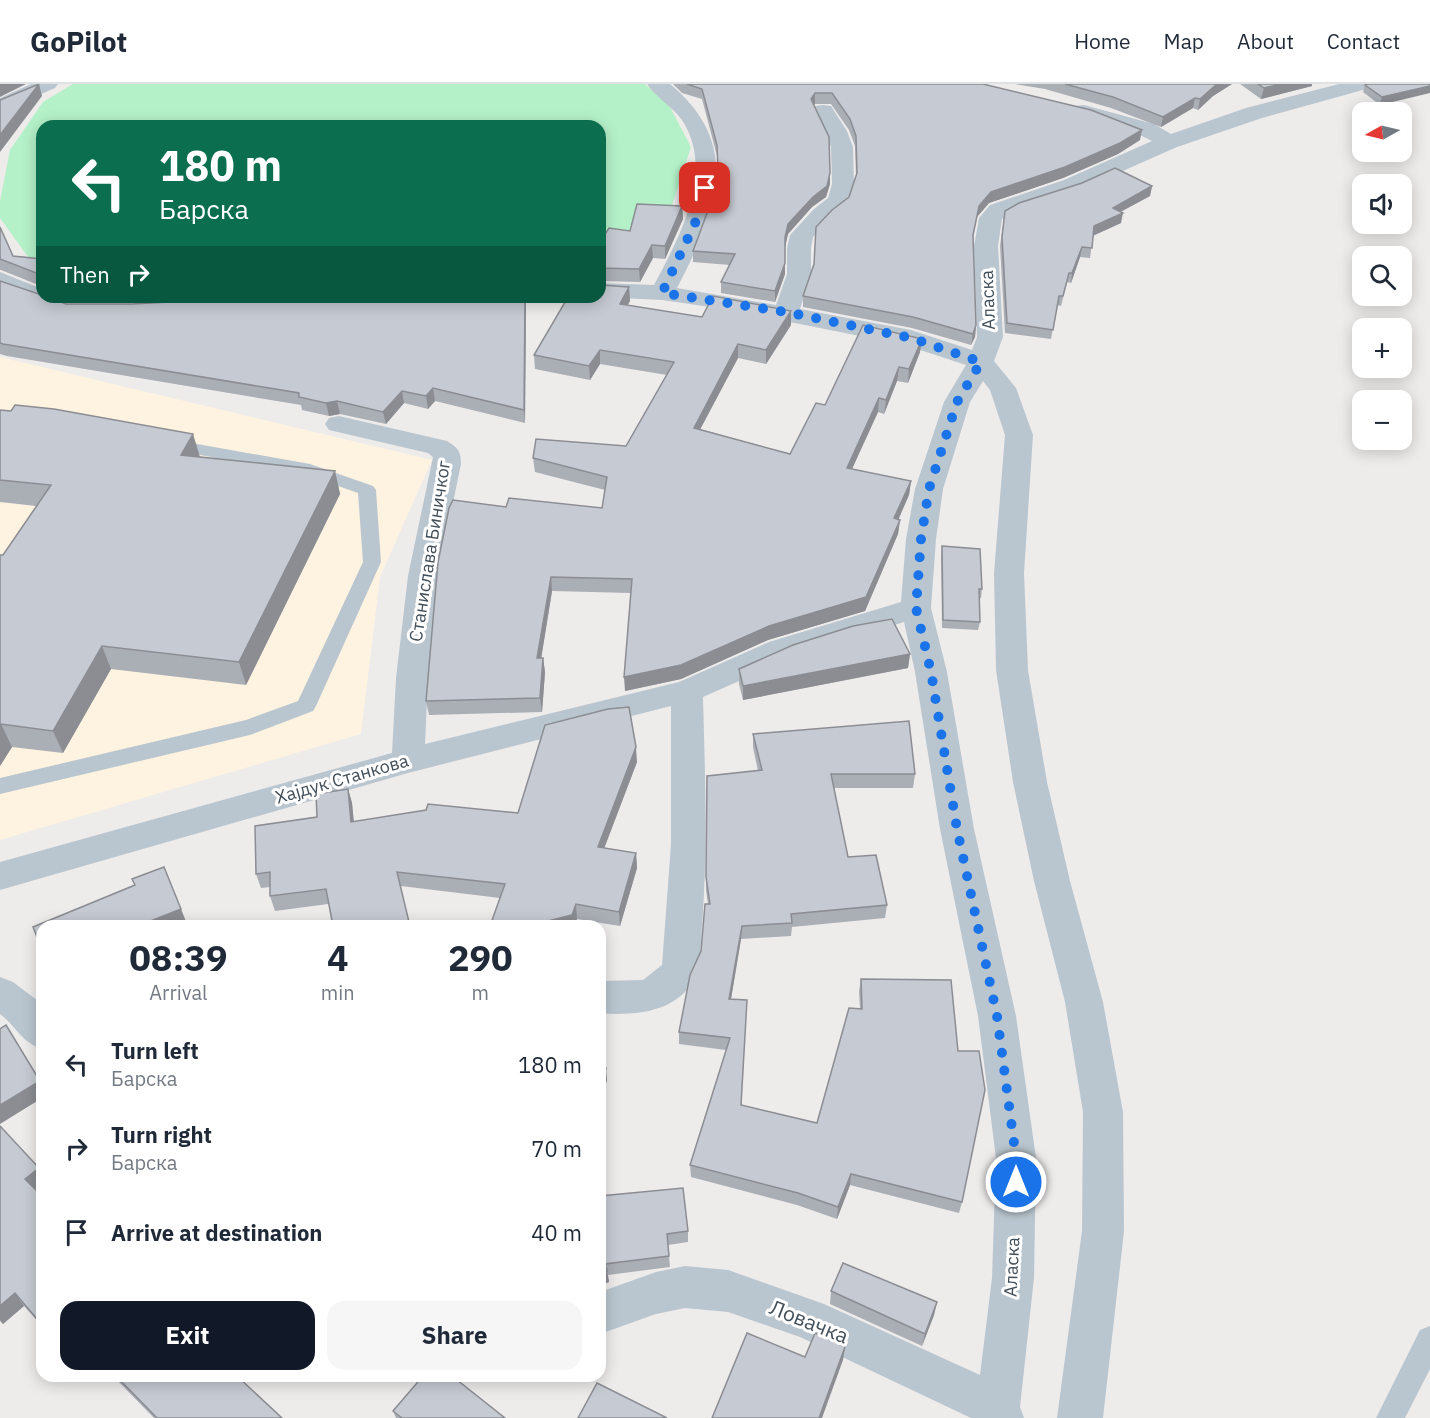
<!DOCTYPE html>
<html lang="en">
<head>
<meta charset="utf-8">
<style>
	body { margin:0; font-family:"IBM Plex Sans",sans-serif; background:#f6f6f7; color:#1f2937; height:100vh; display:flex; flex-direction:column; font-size:22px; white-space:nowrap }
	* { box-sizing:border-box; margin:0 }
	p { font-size:20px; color:#747a83 }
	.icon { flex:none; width:33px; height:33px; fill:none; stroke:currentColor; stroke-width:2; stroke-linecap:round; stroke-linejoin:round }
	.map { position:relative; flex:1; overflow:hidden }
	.drawer { position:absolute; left:36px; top:836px; width:570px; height:462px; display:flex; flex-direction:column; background:#fff; border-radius:18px; box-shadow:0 3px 15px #0003 }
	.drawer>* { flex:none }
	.hud { position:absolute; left:36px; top:36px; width:570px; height:183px; border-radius:18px; box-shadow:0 3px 15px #0003; background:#0b6e4f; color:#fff; overflow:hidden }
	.needle { width:39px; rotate:262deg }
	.fabs { position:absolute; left:1352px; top:18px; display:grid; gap:12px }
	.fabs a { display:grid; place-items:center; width:60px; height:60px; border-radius:12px; background:#fff; box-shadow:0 3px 15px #0003; font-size:30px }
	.pin { position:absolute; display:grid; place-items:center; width:51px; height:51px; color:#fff; margin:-26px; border-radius:12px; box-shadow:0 3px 9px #0006 }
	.me { position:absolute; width:66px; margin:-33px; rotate:0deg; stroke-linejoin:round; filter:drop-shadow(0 0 4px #0008) }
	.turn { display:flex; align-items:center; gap:21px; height:126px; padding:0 24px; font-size:27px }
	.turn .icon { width:78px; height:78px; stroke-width:2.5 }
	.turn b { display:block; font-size:42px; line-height:51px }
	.then { display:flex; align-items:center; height:57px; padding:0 24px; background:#0003; gap:12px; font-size:22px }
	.eta { display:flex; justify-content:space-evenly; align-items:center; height:102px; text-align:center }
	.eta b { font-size:36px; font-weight:700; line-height:42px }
	.cta { display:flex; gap:12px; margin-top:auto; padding:12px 24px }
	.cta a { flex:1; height:69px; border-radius:18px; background:#111827; color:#fff; font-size:24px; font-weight:700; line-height:69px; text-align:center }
	.cta a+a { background:#f6f6f7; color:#1f2937 }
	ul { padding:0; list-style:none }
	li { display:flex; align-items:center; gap:18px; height:84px; padding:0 24px }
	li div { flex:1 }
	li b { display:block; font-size:22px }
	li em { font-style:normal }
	header { display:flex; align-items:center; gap:36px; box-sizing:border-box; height:84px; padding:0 30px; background:#fff; border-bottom:2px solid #e0e1e3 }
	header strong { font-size:28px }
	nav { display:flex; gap:33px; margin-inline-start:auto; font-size:21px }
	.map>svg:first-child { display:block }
	.commercial { fill:#fdf3e0 }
	.green { fill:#b4f1c9 }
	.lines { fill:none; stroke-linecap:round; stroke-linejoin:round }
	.lane { fill:#bac6cf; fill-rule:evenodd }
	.street { fill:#bac6cf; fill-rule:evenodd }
	.wall { fill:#aaaeb5 }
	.shaded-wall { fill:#8b8d93 }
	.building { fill:#c6cad2; stroke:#8b8d93; stroke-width:1.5 }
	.route { stroke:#1a73e8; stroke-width:10; stroke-dasharray:0 18 }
	.labels { text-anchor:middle; stroke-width:6; stroke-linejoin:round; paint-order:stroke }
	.street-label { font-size:18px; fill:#424f59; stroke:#fff }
	.near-street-label { font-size:21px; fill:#424f59; stroke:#fff }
</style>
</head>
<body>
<header>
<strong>GoPilot</strong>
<nav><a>Home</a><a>Map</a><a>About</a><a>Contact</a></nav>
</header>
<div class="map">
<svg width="1430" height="1334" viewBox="0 0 1430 1334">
	<rect width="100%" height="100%" fill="#eeebeb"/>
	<!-- commercial -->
	<polygon class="commercial" points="0,273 432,376 380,493 361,650 0,756"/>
	<!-- green -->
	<polygon class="green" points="73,0 645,0 669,21 691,63 662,152 600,155 600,42 42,42 42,176 31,177 0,134 0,117 10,66 43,18"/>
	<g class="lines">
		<!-- lane -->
		<g class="lane">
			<polygon points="169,355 310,380 373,402 376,406 381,478 316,622 313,627 250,651 0,710 0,694 246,636 298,617 363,478 358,409 307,391 163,364 160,360 163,356"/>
			<polygon points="1430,1242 1430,1285 1405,1334 1376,1334 1420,1246"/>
		</g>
		<!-- street -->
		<g class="street">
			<polygon points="31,0 58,0 55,4 0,28 0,14"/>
			<path d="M 647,0 L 670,0 C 745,62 715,130 677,204 L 776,221 L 787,190 L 787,164 L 790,151 L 814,125 L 828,114 L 832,100 L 831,63 L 825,47 L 812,27 L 815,22 L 823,21 L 831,22 L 847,47 L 853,63 L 854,100 L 847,122 L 830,135 L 813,153 L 811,164 L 811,190 L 800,225 L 911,246 L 972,266 L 977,253 L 974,162 L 979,134 L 990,121 L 1064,96 L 1152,57 L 1138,50 L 1076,32 L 1073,27 L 1076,22 L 1084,21 L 1154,40 L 1171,50 L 1246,24 L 1339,0 L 1373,0 L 1370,4 L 1262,34 L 1177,63 L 1080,106 L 1017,126 L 1002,135 L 998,162 L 1003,253 L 994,277 L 1016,304 L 1033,351 L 1024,489 L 1028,586 L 1047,698 L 1070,797 L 1103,918 L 1123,1028 L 1124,1147 L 1103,1334 L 1057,1334 L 1082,1147 L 1083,1028 L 1065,918 L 1034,797 L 1013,698 L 996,586 L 994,489 L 1005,351 L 990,306 L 983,297 L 970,318 L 943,405 L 936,455 L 931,524 L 947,588 L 974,745 L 1016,932 L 1036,1074 L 1034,1194 L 1020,1323 L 1024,1334 L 971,1334 L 800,1253 L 728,1228 L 685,1224 L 656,1230 L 600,1250 L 600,1208 L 656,1188 L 685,1182 L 728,1186 L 824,1220 L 980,1291 L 992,1194 L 996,1074 L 978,932 L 940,745 L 915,588 L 904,538 L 791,574 L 703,613 C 705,689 708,766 702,842 C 700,862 702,882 691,900 C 673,929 631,932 600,929 L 600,897 L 643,896 L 662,881 L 671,761 L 671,622 L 408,689 L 0,806 L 0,778 L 392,669 L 396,594 L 408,492 L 433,373 L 428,369 L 329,346 L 325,340 L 329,334 L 339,332 L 447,357 C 458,364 461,367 461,380 L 438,492 L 428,594 L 425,660 L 679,598 L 769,558 L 901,518 L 906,455 L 915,405 L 944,318 L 966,281 L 905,261 L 724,225 L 662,216 L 598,213 L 600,199 L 654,201 C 679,154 716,88 682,36 C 672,22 656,14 647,0 Z"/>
			<path d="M 0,188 L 42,205 L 42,213 L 60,213 L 62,217 L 59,222 C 40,227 16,214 0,205 Z"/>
			<path d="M 0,893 L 13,898 L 42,920 L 42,965 C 21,958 17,943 0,930 Z"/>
		</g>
	</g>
	<!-- wall -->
	<g class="wall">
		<polygon points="673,0 983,0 1140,56 1118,70 1063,94 989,119 977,133 973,154 976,241 975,253 971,261 912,244 803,223 803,212 849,113 856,92 855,62 849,46 831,20 815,20 814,21 830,89 830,100 826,113 812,123 788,150 785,162 785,190 775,218 721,209 721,198 730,181 693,178 693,167 713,113 718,89 717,72 702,15 682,9"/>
		<polygon points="1015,0 1232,0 1213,12 1198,26 1193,24 1161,43 1111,24 1045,5"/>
		<polygon points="1240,0 1312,0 1312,2 1261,15"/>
		<polygon points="1430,0 1380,21 1363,8 1365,1"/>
		<polygon points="1152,102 1150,112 1120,128 1121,139 1093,152 1090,174 1080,173 1071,199 1067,198 1061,222 1057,221 1051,255 1005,249 1000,162 1005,127"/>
		<polygon points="682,122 683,135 665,175 653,174 640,198 600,197 600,158 630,147"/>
		<polygon points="0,143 13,172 42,175 42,204 41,202 1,186 0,186"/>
		<polygon points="0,197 66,220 132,220 266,213 526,213 525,339 435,317 428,325 404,319 386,340 340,330 329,332 302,326 301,321 7,272 0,270"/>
		<polygon points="629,203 630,217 627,221 702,233 791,227 791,241 766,280 738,274 700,345 790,370 825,321 922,255 920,268 908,299 897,297 884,330 878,328 852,385 911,397 909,411 898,435 900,436 898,450 865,527 768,556 681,595 625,607 631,509 552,507 541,574 543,574 545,588 542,628 429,631 426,617 506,423 602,424 605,406 535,388 533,374 626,362 667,291 600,280 590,296 535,285 534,271"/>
		<polygon points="71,213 156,213 72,214"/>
		<polygon points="0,326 193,350 199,373 335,387 340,410 246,601 111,585 63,669 12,663 0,682 0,471 3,471 36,422 0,418"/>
		<polygon points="942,462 982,505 981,514 979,514 980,538 978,546 942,544 941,471"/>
		<polygon points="910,570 908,584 743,616 739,600 739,585"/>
		<polygon points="753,650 915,690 913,704 834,704 848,773 887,821 885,834 792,843 791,852 741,855 731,915 742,1021 817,1039 860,925 859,908 861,895 962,1118 959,1129 850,1101 837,1135 797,1121 691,1093 690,1081 726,966 679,960 679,948 701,867 708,820 706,806 706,793 758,687 753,663"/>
		<polygon points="637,678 604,764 636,769 637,784 620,842 577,835 500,814 401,802 328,820 275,827 270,812 270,803 261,804 256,790 348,705 352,719 354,738 518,729"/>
		<polygon points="0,1042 36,1106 42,1112 42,1242 24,1222 3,1240 0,1237"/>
		<polygon points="600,1112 688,1147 688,1158 668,1161 670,1183 608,1191 609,1198 600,1201"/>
		<polygon points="831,1207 937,1218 934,1231 922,1262 830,1220"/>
		<polygon points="113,1292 237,1292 282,1334 154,1334"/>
		<polygon points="393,1327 505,1334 396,1334"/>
	</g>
	<!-- shaded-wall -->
	<g class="shaded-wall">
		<polygon points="0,0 26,0 0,13"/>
		<polygon points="39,0 42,12 0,68 0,51"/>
		<polygon points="1217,0 1232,0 1213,12 1198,26 1200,15"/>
		<polygon points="1281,0 1312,0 1312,2 1261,15 1264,4"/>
		<polygon points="1430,2 1430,9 1380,21 1382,13"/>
		<polygon points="815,9 815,20 810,26 811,15"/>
		<polygon points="1195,14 1193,24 1161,43 1163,33"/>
		<polygon points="1142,46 1140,56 1118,70 1063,94 989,119 977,133 972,162 979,122 991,108"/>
		<polygon points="830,89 830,100 826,113 812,123 788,150 785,164 785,153 788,140"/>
		<polygon points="1152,102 1150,112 1111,133 1113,124"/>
		<polygon points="682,122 683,135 665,175 665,162"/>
		<polygon points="1123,129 1121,139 1092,152 1094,142"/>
		<polygon points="652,161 653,174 640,198 639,185"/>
		<polygon points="1082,163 1080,173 1071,199 1072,189"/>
		<polygon points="785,179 785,190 775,218 775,207"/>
		<polygon points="629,203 630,217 621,233 620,220"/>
		<polygon points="525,213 526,213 525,339 524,326"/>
		<polygon points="791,227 791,241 766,280 766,266"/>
		<polygon points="976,241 975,253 971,261 973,250"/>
		<polygon points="922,255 920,268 908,299 909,285"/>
		<polygon points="738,260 738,274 694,357 694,344"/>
		<polygon points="600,266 600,280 590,296 589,282"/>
		<polygon points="899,283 897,297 884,330 886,316"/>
		<polygon points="433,304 435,317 428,325 426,312"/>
		<polygon points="402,307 404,319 386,340 383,328"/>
		<polygon points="879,314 878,328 846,398 847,384"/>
		<polygon points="337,317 340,330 329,332 326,319"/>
		<polygon points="193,350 200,373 181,371"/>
		<polygon points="335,387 340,410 246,601 239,578"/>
		<polygon points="911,397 909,411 893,448 894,434"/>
		<polygon points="900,436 898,450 865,527 768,556 681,595 625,607 624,593"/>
		<polygon points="551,493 552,507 539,588 537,574"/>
		<polygon points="102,562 111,585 63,669 53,647"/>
		<polygon points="910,570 908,584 743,616 743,602"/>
		<polygon points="543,574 545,588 542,628 540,614"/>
		<polygon points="1,640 12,663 0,682 0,641"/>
		<polygon points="636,663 637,678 599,778 598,763"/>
		<polygon points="348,705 352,719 355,753 351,738"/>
		<polygon points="636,769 637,784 620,842 619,828"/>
		<polygon points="576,820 577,835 575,842 528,842"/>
		<polygon points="181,825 187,840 183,842 138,842"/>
		<polygon points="742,842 741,855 729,927 729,915"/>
		<polygon points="606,984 607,996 600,1024 600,1007"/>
		<polygon points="40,997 42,999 42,1014 0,1040 0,1021"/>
		<polygon points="603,1026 604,1038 600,1056 600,1038"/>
		<polygon points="39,1084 42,1089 42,1102 34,1108 25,1095"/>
		<polygon points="851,1090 850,1101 837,1135 838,1123"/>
		<polygon points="607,1187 609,1198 600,1201 600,1189"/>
		<polygon points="15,1209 24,1222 3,1240 0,1236 0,1222"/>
		<polygon points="937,1218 934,1231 922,1262 925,1250"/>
		<polygon points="845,1263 843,1276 822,1334 819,1334"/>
	</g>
	<!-- building -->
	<g class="building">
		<polygon points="39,0 0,51 0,16"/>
		<polygon points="687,0 983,0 1091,26 1142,46 1120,59 1065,83 991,108 979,122 973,151 976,241 973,250 913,233 803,212 814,180 816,143 832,126 849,113 857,89 856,52 850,35 832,9 815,9 811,15 829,53 830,89 827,102 813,113 788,140 785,153 785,179 775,207 721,198 735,170 693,167 713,113 718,87 717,61 702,5"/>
		<polygon points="1065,0 1217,0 1200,15 1195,14 1163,33 1113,13"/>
		<polygon points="1258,0 1281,0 1264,4"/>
		<polygon points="1368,0 1430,0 1430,2 1382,13 1365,1"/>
		<polygon points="1115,84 1152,102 1113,124 1123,129 1094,142 1092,164 1082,163 1072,189 1069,189 1063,212 1059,212 1053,246 1007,239 1002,153 1005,127 1019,119 1082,99"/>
		<polygon points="637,120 682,122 665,162 652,161 639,185 600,184 600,158 609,144 630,147"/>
		<polygon points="0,143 13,172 42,175 42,198 40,198 39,190 0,175"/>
		<polygon points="0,197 42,211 42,213 47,213 66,220 132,220 266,213 525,213 524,326 433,304 426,312 402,307 383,328 337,317 326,319 299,313 299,309 3,260 0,259"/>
		<polygon points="600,201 629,203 620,220 702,233 713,212 791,227 766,266 738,260 694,344 790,370 816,319 825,321 863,241 922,255 909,285 899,283 886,316 879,314 847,384 911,397 894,434 900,436 866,513 769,542 681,581 624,593 632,495 551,493 537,574 543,574 540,614 426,617 438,478 449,424 453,416 506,423 509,414 602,424 607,393 533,374 536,355 626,362 674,278 600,266 589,282 534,271 568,213 600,213"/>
		<polygon points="15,321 54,325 193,350 181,371 335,387 239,578 102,562 53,647 1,640 0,641 0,471 3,471 51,401 0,396 0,326 11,327"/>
		<polygon points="942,462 980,465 982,505 979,505 980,538 943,536"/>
		<polygon points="892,535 910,570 743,602 739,585 793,561 853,542"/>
		<polygon points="629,623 636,663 598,763 636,769 619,828 576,820 572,831 528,842 490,842 505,800 397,788 410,842 333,842 326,805 270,812 270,788 256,790 255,742 317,733 316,710 348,705 351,738 426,726 428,720 518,729 545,641 608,625"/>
		<polygon points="909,637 915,690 831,690 848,773 876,771 887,821 791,830 792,839 742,842 729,915 747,916 741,1021 817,1039 849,924 862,925 861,895 951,896 958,967 979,967 985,1006 962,1118 851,1090 838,1123 798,1109 690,1081 730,954 679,948 690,891 701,867 705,820 710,820 706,793 707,692 762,686 753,650"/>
		<polygon points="164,783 181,825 138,842 42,842 42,866 33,843 135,801 132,795"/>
		<polygon points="6,941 40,997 0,1021 0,945"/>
		<polygon points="600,983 606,984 600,1007"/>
		<polygon points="600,1026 603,1026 600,1038"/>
		<polygon points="0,1042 39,1084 25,1095 42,1112 42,1241 15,1209 0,1222"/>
		<polygon points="683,1104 688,1147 667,1150 669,1172 605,1180 607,1187 600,1189 600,1112"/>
		<polygon points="843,1179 937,1218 925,1250 831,1207"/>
		<polygon points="747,1249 805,1273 815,1249 845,1263 819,1334 712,1334"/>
		<polygon points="116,1292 237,1292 282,1334 157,1334"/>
		<polygon points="423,1292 452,1292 505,1334 402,1334 393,1327"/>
		<polygon points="597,1299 667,1334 578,1334"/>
	</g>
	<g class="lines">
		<!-- route -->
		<polyline class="route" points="705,104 696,137 662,209 786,228 911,254 981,278 957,318 929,405 921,455 916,524 931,588 957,745 997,932 1016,1074 1016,1098"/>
	</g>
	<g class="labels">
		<!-- street labels -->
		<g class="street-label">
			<text transform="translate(988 216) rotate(-92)" y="6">Аласка</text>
			<text transform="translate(430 467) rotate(-81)" y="6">Станислава Биничког</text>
			<text transform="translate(342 695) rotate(-16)" y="6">Хајдук Станкова</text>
			<text transform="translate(1012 1183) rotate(-87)" y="6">Аласка</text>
		</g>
		<!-- near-street labels -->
		<g class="near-street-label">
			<text transform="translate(809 1238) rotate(22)" y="7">Ловачка</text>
		</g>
	</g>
</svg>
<div class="fabs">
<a><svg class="needle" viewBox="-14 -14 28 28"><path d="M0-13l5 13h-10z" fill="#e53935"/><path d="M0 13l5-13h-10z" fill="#747a83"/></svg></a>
<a><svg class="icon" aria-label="sound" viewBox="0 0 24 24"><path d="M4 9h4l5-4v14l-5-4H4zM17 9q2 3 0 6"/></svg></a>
<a><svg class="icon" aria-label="search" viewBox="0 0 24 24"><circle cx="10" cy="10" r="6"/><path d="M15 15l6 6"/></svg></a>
<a>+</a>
<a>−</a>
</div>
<div class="pin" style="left:705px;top:104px;background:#d93025"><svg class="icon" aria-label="arrive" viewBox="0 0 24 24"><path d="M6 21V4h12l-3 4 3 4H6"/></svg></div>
<svg class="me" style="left:1016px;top:1098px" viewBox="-20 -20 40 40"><circle r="17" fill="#1a73e8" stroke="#fff" stroke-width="3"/><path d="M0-11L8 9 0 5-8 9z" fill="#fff"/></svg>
<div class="hud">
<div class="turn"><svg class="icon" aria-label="left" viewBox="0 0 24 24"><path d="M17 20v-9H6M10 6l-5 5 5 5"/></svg><div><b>180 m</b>Барска</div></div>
<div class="then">Then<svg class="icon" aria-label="right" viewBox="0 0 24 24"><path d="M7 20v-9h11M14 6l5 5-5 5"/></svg></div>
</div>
<section class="drawer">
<div class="eta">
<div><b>08:39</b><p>Arrival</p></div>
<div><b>4</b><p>min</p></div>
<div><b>290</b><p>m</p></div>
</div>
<ul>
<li><svg class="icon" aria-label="left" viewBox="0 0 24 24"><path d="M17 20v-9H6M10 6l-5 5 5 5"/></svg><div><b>Turn left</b><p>Барска</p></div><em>180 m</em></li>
<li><svg class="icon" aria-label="right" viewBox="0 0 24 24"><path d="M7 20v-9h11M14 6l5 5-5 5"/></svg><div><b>Turn right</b><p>Барска</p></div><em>70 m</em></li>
<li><svg class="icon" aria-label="arrive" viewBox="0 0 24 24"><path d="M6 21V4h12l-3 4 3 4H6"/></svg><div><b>Arrive at destination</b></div><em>40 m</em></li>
</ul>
<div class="cta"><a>Exit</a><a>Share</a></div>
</section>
</div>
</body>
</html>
